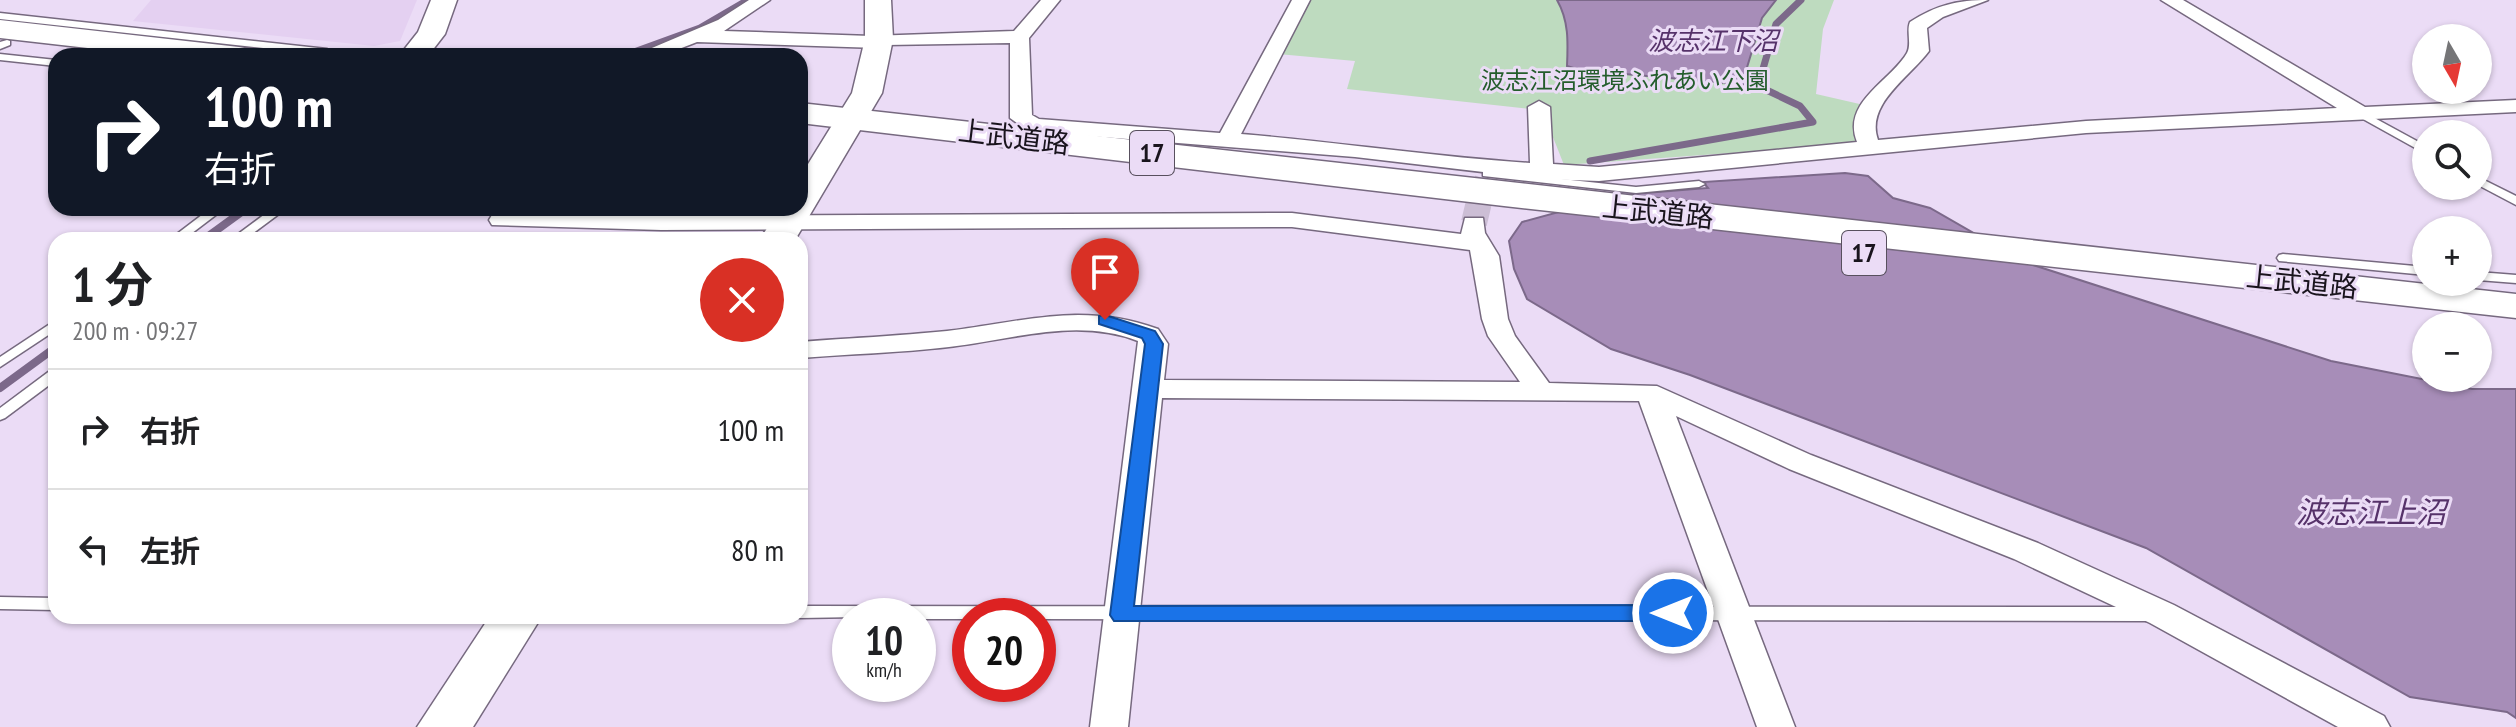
<!DOCTYPE html>
<html lang="ja">
<head>
<meta charset="utf-8">
<style>
	body { margin:0; font-family:"PT Sans Narrow","Noto Sans JP",sans-serif; background:#f2f2f2; color:#202124; height:100vh; display:flex; flex-direction:column; font-size:30px; white-space:nowrap }
	* { box-sizing:border-box; margin:0 }
	p { font-size:26px; color:#757577 }
	.icon { flex:none; width:44px; height:44px; fill:none; stroke:currentColor; stroke-width:2; stroke-linecap:round; stroke-linejoin:round }
	.map { position:relative; flex:1; overflow:hidden }
	.side { position:absolute; left:48px; top:232px; width:760px; height:392px; display:flex; flex-direction:column; background:#fff; border-radius:24px; box-shadow:0 2px 6px #0004 }
	.side>* { flex:none }
	.banner { position:absolute; left:48px; top:48px; width:760px; height:168px; border-radius:24px; box-shadow:0 2px 6px #0004; background:#111827; color:#fff; overflow:hidden }
	.needle { width:52px; rotate:171deg }
	.tools { position:absolute; left:2412px; top:24px; display:grid; gap:16px }
	.tools a { display:grid; place-items:center; width:80px; height:80px; border-radius:50%; background:#fff; box-shadow:0 2px 6px #0004; font-size:40px }
	.speed { position:absolute; left:832px; top:598px; display:flex; gap:16px; font-size:40px; font-weight:700; text-align:center }
	.speed>* { display:grid; place-content:center; width:104px; height:104px; border-radius:50%; background:#fff; box-shadow:0 2px 6px #0004; line-height:1 }
	.speed small { font-size:20px; font-weight:400 }
	.speed .limit { border:12px solid #d22; background:#fff; color:#111 }
	.pin { position:absolute; display:grid; place-items:center; width:68px; height:68px; color:#fff; margin:-82px -34px; border-radius:50% 50% 50% 0; rotate:-45deg; box-shadow:0 0 8px #0007 }
	.pin .icon { rotate:45deg }
	.me { position:absolute; width:88px; margin:-44px; rotate:270deg; stroke-linejoin:round; filter:drop-shadow(0 0 6px #0008) }
	.turn { display:flex; align-items:center; gap:28px; height:168px; padding:0 24px; font-size:36px }
	.turn .icon { width:104px; height:104px; stroke-width:2.5 }
	.turn b { display:block; font-size:56px; line-height:68px }
	.round { display:grid; place-items:center; flex:none; width:84px; height:84px; border-radius:42px; background:#f2f2f2 }
	.head { display:flex; align-items:center; justify-content:space-between; height:136px; padding:0 24px }
	h1 { font-size:48px; font-weight:700; line-height:60px }
	ul { padding:0; list-style:none }
	li { display:flex; align-items:center; gap:24px; height:120px; padding:0 24px; border-top:2px solid #e0e0e0 }
	li div { flex:1 }
	li b { display:block; font-size:30px }
	li em { font-style:normal }
	.map>svg:first-child { display:block }
	.built { fill:#e4d0f1 }
	.green { fill:#bedbbf }
	.water { fill:#a78db8; stroke:#7c698a; stroke-width:2 }
	.lines { fill:none; stroke-linecap:round; stroke-linejoin:round }
	.stream-far1 { stroke:#7c698a; stroke-width:7 }
	.stream { stroke:#7c698a; stroke-width:8 }
	.street-tunnel-far1 { stroke:#ccbed5; stroke-width:20; stroke-dasharray:20 10; stroke-linecap:butt }
	.street-tunnel { stroke:#ccbed5; stroke-width:26; stroke-dasharray:26 13; stroke-linecap:butt }
	.lane-casing { stroke:#76697f; stroke-width:3 }
	.street-casing { stroke:#76697f; stroke-width:3 }
	.secondary-casing { stroke:#76697f; stroke-width:3 }
	.highway-casing { stroke:#76697f; stroke-width:3 }
	.lane { fill:#fff; fill-rule:evenodd }
	.street { fill:#fff; fill-rule:evenodd }
	.secondary { fill:#fff; fill-rule:evenodd }
	.highway { fill:#fff; fill-rule:evenodd }
	.route { fill:#1a73e8; stroke:#114b97; stroke-width:2 }
	.labels { text-anchor:middle; stroke-width:6; stroke-linejoin:round; paint-order:stroke }
	.far-park-label { font-size:24px; fill:#245d2c; stroke:#ebdcf6 }
	.far-water-label { font-size:26px; font-style:italic; fill:#56326a; stroke:#ebdcf6 }
	.shield { fill:#ebdcf6; stroke:#58505e; stroke-width:2 }
	.shield-label { font-size:26px; font-weight:bold; fill:#19141d }
	.street-label { font-size:28px; fill:#19141d; stroke:#ebdcf6 }
	.water-label { font-size:30px; font-style:italic; fill:#56326a; stroke:#ebdcf6 }
</style>
</head>
<body>
<div class="map">
<svg width="2516" height="727" viewBox="0 0 2516 727">
	<rect width="100%" height="100%" fill="#ebdcf6"/>
	<!-- built -->
	<polygon class="built" points="151,0 417,0 400,41 374,46 133,21"/>
	<!-- green -->
	<polygon class="green" points="1306,0 1834,0 1823,29 1816,94 1864,105 1857,144 1564,165 1547,122 1530,109 1347,89 1355,61 1278,54"/>
	<!-- water -->
	<g class="water">
		<path d="M 1557,0 L 1776,0 L 1762,18 L 1745,74 L 1737,74 L 1760,80 L 1758,86 L 1580,70 L 1567,66 C 1568,42 1569,21 1557,0 Z"/>
		<polygon points="1845,173 1868,176 1893,198 1930,208 2024,262 2331,361 2472,389 2516,389 2516,718 2507,712 2410,697 2146,548 1690,375 1611,349 1527,299 1514,269 1509,241 1522,222 1621,195 1708,188 1703,182"/>
	</g>
	<g class="lines">
		<!-- stream-far1 -->
		<g class="stream-far1">
			<polyline points="623,56 700,28 748,0"/>
			<polyline points="1590,161 1813,122 1800,106 1758,86 1776,24 1801,0"/>
		</g>
		<!-- stream -->
		<g class="stream">
			<polyline points="203,240 247,208"/>
			<polyline points="0,388 56,347"/>
		</g>
		<!-- street-tunnel-far1 -->
		<polyline class="street-tunnel-far1" points="1483,187 1485,178"/>
		<!-- street-tunnel -->
		<polyline class="street-tunnel" points="1474,223 1483,185"/>
		<!-- lane casing -->
		<g class="lane-casing">
			<g id="lane">
				<polygon points="0,13 327,49 332,52 327,55 0,19"/>
				<polygon points="7,40 10,41 10,45 0,49 0,42"/>
				<polygon points="0,54 56,60 56,66 0,60"/>
				<polygon points="2358,109 2426,146 2426,154 2354,114 2354,110"/>
				<polygon points="1487,171 1636,187 1699,181 1705,184 1699,187 1636,193 1483,176 1483,172"/>
				<polygon points="2478,177 2516,196 2516,205 2478,185"/>
				<polygon points="211,208 225,208 183,240 169,240"/>
				<polygon points="273,208 287,208 244,240 230,240"/>
				<polygon points="631,208 643,208 637,223 631,227 625,223"/>
				<polygon points="2283,254 2426,267 2426,275 2279,261 2277,258 2279,255"/>
				<polygon points="2478,272 2516,275 2516,283 2478,280"/>
				<polygon points="56,320 56,330 0,367 0,357"/>
				<polygon points="56,369 56,380 5,418 0,420 0,408 51,370"/>
				<polygon points="0,597 56,598 56,610 0,609"/>
				<polygon points="800,606 2146,607 2152,609 2155,614 2152,619 2146,621 1038,619 1038,616 970,616 970,619 918,619 918,616 800,618 794,616 800,616"/>
			</g>
		</g>
		<!-- street casing -->
		<g class="street-casing">
			<g id="street">
				<path d="M 749,0 L 770,0 L 724,31 L 871,36 L 1014,31 L 1041,0 L 1060,0 L 1029,38 L 1032,115 L 1039,119 L 1220,133 L 1292,0 L 1310,0 L 1241,134 C 1338,142 1434,157 1530,163 L 1528,107 L 1539,101 L 1550,107 L 1553,164 L 1599,167 L 1857,142 C 1841,102 1891,81 1907,53 C 1912,44 1906,31 1910,22 C 1936,5 1958,0 1988,0 L 1943,17 L 1927,28 L 1929,51 C 1910,77 1865,104 1878,140 L 2086,121 L 2337,108 L 2161,0 L 2183,0 L 2365,107 L 2516,100 L 2516,112 L 2086,133 L 1599,181 L 1542,179 L 1355,157 L 1040,132 L 1026,140 L 1018,138 L 1015,133 L 1021,126 L 1010,118 L 1010,43 L 886,45 L 878,48 L 697,42 L 661,56 L 633,56 L 718,20 Z"/>
				<path d="M 501,213 L 661,216 L 1292,213 L 1461,234 L 1465,218 L 1483,218 L 1485,233 L 1499,256 L 1508,319 L 1515,336 L 1549,383 L 1657,386 L 1811,455 L 2038,543 L 2174,605 L 2384,716 L 2390,727 L 2338,727 L 2150,623 L 2014,559 L 1789,469 L 1676,416 L 1795,727 L 1757,727 L 1639,401 L 1162,398 L 1128,727 L 1090,727 L 1138,341 C 1076,317 1012,340 949,347 C 899,353 849,354 800,358 L 800,342 C 849,338 898,336 947,331 C 1023,322 1082,301 1158,329 L 1168,344 L 1164,380 L 1520,382 L 1488,336 L 1482,319 L 1470,250 L 1292,227 L 661,230 L 492,225 L 489,220 L 492,215 Z"/>
			</g>
		</g>
		<!-- secondary casing -->
		<g class="secondary-casing">
			<g id="secondary">
				<polygon points="431,0 457,0 445,34 428,56 399,56 418,32"/>
				<polygon points="865,0 891,0 893,39 882,93 795,240 759,240 781,208 800,208 800,177 852,93 865,39"/>
				<polygon points="490,616 542,616 473,727 417,727"/>
			</g>
		</g>
		<!-- highway casing -->
		<g class="highway-casing">
			<g id="highway">
				<polygon points="0,20 239,47 250,49 254,56 158,56 0,38"/>
				<polygon points="800,103 2516,294 2516,318 1504,206 800,123"/>
			</g>
		</g>
		<!-- lane -->
		<use href="#lane" class="lane"/>
		<!-- street -->
		<use href="#street" class="street"/>
		<!-- secondary -->
		<use href="#secondary" class="secondary"/>
		<!-- highway -->
		<use href="#highway" class="highway"/>
	</g>
	<!-- route -->
	<polygon class="route" points="1105,315 1155,331 1163,344 1134,606 1673,605 1681,607 1685,613 1681,619 1673,621 1114,621 1110,615 1145,344 1142,338 1099,324 1099,316"/>
	<g class="labels">
		<!-- far-park labels -->
		<g class="far-park-label">
			<text x="1625" y="89">波志江沼環境ふれあい公園</text>
		</g>
		<!-- far-water labels -->
		<g class="far-water-label">
			<text x="1713" y="50">波志江下沼</text>
		</g>
		<!-- shield labels -->
		<g class="shield">
			<rect x="1130" y="131" width="44" height="44" rx="6"/>
			<rect x="1842" y="231" width="44" height="44" rx="6"/>
		</g>
		<g class="shield-label">
			<text x="1152" y="162">17</text>
			<text x="1864" y="262">17</text>
		</g>
		<!-- street labels -->
		<g class="street-label">
			<text transform="translate(1014 137) rotate(7)" y="10">上武道路</text>
			<text transform="translate(1658 212) rotate(6)" y="10">上武道路</text>
			<text transform="translate(2302 282) rotate(6)" y="10">上武道路</text>
		</g>
		<!-- water labels -->
		<g class="water-label">
			<text x="2371" y="523">波志江上沼</text>
		</g>
	</g>
</svg>
<div class="tools">
<a><svg class="needle" viewBox="-14 -14 28 28"><path d="M0-13l5 13h-10z" fill="#e53935"/><path d="M0 13l5-13h-10z" fill="#757577"/></svg></a>
<a><svg class="icon" aria-label="search" viewBox="0 0 24 24"><circle cx="10" cy="10" r="6"/><path d="M15 15l6 6"/></svg></a>
<a>+</a>
<a>−</a>
</div>
<div class="speed"><div>10<small>km/h</small></div><div class="limit">20</div></div>
<div class="pin" style="left:1105px;top:320px;background:#d93025"><svg class="icon" aria-label="arrive" viewBox="0 0 24 24"><path d="M6 21V4h12l-3 4 3 4H6"/></svg></div>
<svg class="me" style="left:1673px;top:613px" viewBox="-20 -20 40 40"><circle r="17" fill="#1a73e8" stroke="#fff" stroke-width="3"/><path d="M0-11L8 9 0 5-8 9z" fill="#fff"/></svg>
<div class="banner">
<div class="turn"><svg class="icon" aria-label="right" viewBox="0 0 24 24"><path d="M7 20v-9h11M14 6l5 5-5 5"/></svg><div><b>100 m</b>右折</div></div>
</div>
<section class="side">
<div class="head"><div><h1>1 分</h1><p>200 m · 09:27</p></div><a class="round" style="background:#d93025;color:#fff"><svg class="icon" aria-label="close" viewBox="0 0 24 24"><path d="M6 6l12 12M18 6L6 18"/></svg></a></div>
<ul>
<li><svg class="icon" aria-label="right" viewBox="0 0 24 24"><path d="M7 20v-9h11M14 6l5 5-5 5"/></svg><div><b>右折</b></div><em>100 m</em></li>
<li><svg class="icon" aria-label="left" viewBox="0 0 24 24"><path d="M17 20v-9H6M10 6l-5 5 5 5"/></svg><div><b>左折</b></div><em>80 m</em></li>
</ul>
</section>
</div>
</body>
</html>
